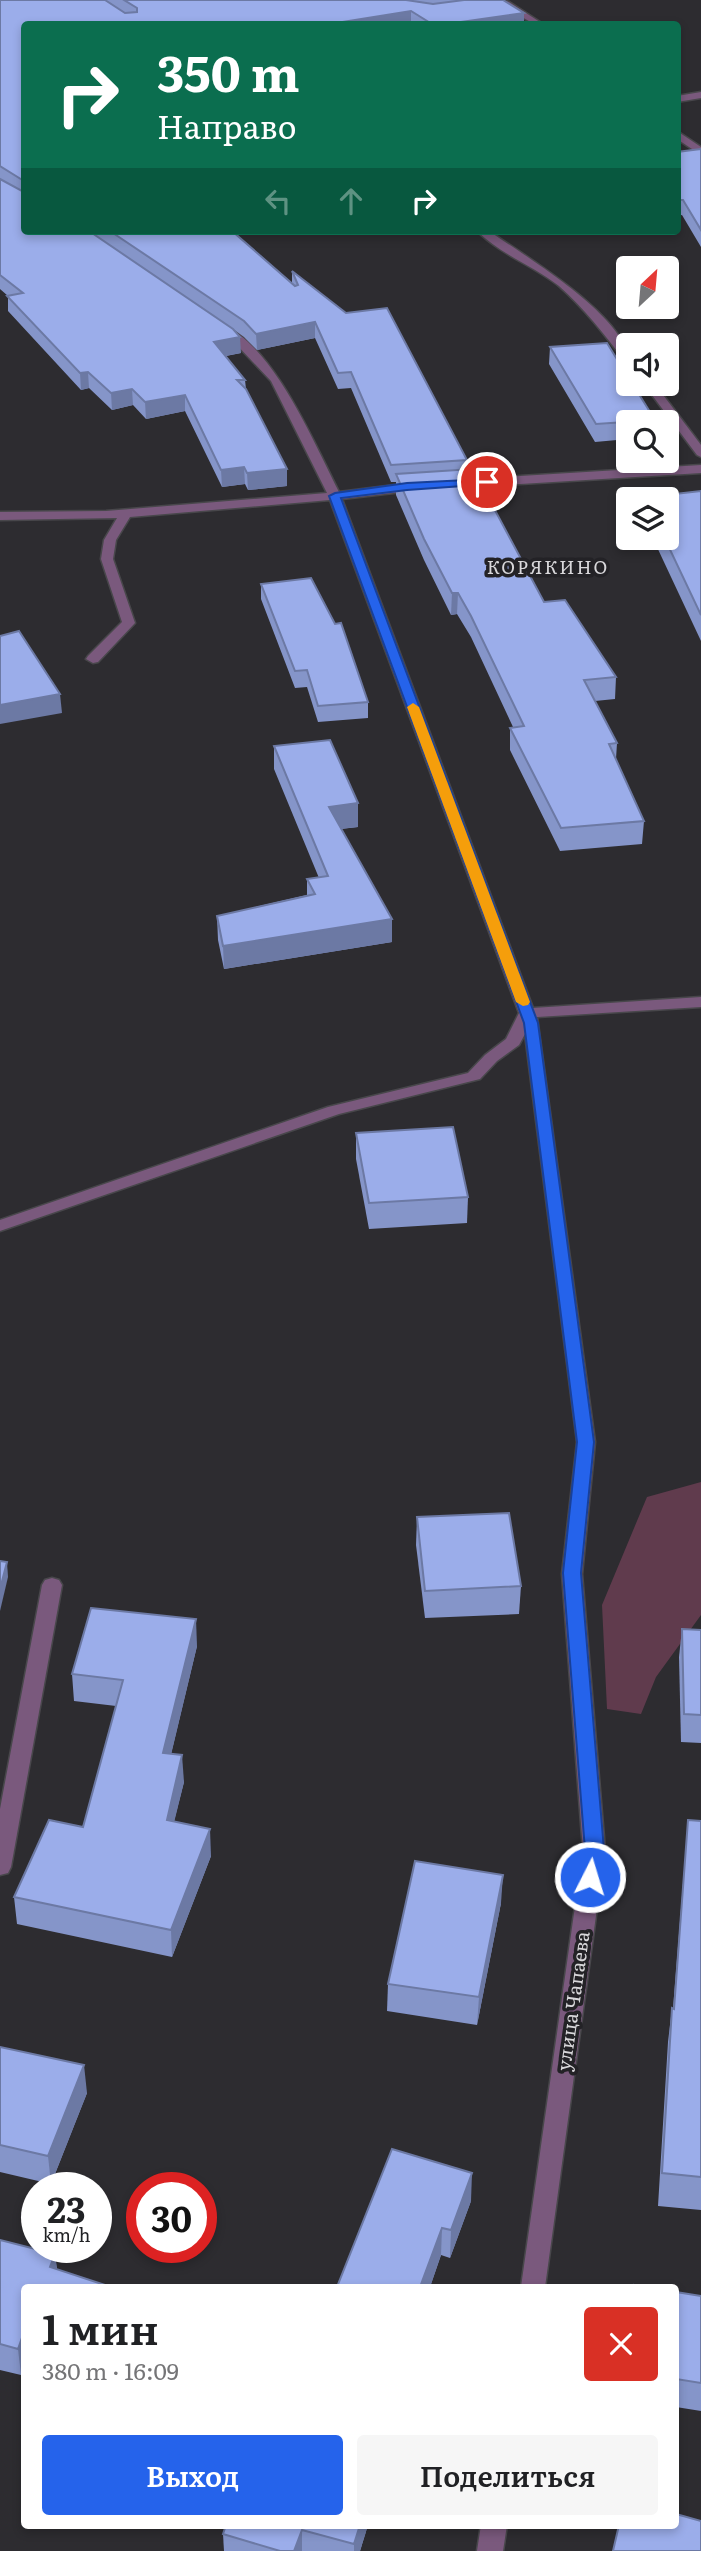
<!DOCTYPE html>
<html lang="ru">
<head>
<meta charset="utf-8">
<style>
	body { margin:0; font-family:Literata,serif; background:#f6f6f6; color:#202124; height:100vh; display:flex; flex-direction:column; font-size:26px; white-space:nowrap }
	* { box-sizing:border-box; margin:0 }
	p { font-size:23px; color:#757577 }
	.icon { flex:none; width:38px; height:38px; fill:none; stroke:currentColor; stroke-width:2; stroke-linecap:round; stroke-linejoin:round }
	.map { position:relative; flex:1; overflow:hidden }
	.side { position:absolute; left:21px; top:2284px; width:658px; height:245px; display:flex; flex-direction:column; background:#fff; border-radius:7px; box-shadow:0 4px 10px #0003 }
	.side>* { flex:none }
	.banner { position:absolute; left:21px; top:21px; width:660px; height:214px; border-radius:7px; box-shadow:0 4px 10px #0003; background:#0b6e4f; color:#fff; overflow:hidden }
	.needle { width:46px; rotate:26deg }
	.fabs { position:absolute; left:616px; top:256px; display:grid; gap:14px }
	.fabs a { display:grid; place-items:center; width:63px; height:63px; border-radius:7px; background:#fff; box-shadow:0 4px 10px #0003; font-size:35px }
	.speed { position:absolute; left:21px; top:2172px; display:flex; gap:14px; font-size:35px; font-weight:700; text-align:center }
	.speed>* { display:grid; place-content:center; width:91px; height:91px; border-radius:50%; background:#fff; box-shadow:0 4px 10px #0003; line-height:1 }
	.speed small { font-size:18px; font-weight:400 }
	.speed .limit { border:10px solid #d22; background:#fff; color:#111 }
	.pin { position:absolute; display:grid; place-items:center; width:60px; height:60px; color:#fff; margin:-30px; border:4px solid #fff; border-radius:50%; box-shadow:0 2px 7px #0007 }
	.me { position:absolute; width:77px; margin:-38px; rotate:5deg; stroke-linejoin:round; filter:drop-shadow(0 0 5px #0008) }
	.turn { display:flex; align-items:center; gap:24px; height:147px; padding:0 21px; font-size:32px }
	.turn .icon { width:91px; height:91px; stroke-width:2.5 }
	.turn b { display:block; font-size:49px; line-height:60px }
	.lanes { display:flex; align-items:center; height:66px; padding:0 21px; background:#0003; justify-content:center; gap:35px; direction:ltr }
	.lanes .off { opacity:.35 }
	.round { display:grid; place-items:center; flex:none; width:74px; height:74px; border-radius:7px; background:#f6f6f6 }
	.headline { display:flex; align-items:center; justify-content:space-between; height:119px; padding:0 21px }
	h1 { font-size:42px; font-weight:600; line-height:52px }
	.action { display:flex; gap:14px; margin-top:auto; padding:14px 21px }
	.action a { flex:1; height:80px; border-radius:7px; background:#2563eb; color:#fff; font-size:28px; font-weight:600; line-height:80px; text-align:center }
	.action a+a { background:#f6f6f6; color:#202124 }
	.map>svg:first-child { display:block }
	.green { fill:#603b4d }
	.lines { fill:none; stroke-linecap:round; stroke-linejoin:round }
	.minor-casing { stroke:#48474b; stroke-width:3 }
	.minor { fill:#7a597d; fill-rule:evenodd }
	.wall { fill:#8595c9 }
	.shaded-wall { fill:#6c79a4 }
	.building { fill:#9badea; stroke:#6c79a4; stroke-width:2 }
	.route { fill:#2563eb; stroke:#184099; stroke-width:2 }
	.slow { fill:#f59e0b }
	.labels { text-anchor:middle; stroke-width:7; stroke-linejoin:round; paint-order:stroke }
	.far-neighbourhood-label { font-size:18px; letter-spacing:2px; fill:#d8d7da; stroke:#232226 }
	.street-label { font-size:19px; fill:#d8d7da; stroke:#232226 }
</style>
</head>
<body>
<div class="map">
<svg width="701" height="2551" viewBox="0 0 701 2551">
	<rect width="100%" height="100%" fill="#2d2c30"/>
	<!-- green -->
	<polygon class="green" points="701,1482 701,1615 656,1677 641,1714 607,1709 602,1605 647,1497"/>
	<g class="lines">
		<!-- minor casing -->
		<g class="minor-casing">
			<g id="minor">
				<polygon points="506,1 509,2 543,24 534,24 503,6"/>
				<polygon points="701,92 701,98 677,102 677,96"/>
				<polygon points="677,131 701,147 701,155 677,139"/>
				<path d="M 477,231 L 489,231 C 523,255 628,317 628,361 L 624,360 C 604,334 584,308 559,286 C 534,266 500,254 477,231 Z"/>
				<path d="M 222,325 C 273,344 315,445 339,492 L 419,482 L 425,486 L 419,490 L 342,499 L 533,1008 L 701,997 L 701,1007 L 537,1017 L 595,1442 L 582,1574 L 605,1850 L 545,2287 L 521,2287 L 583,1850 L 562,1574 L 577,1442 L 525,1034 L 519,1045 L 497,1061 L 480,1079 L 339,1114 L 0,1231 L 0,1220 L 328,1107 L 468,1073 L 485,1055 L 506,1039 L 519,1013 L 330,500 L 130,517 L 116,540 L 113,559 L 135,623 L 98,662 L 93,663 L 86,659 L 88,656 L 122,622 L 101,559 L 104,540 L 117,518 L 0,520 L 0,512 L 106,511 L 327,493 L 271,381 L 235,343 L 218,330 L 217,328 Z"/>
				<polygon points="643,383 654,383 701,445 701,457 697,455"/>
				<polygon points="701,465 701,473 457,488 451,484 457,480"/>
				<polygon points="52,1578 59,1580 62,1585 11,1867 8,1873 0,1875 0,1809 42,1585 45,1580"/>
				<polygon points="481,2525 507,2525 503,2551 477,2551"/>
			</g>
		</g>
		<!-- minor -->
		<use href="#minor" class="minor"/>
	</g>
	<!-- wall -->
	<g class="wall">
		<polygon points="0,0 503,0 524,24 24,24 24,231 232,231 292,283 292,271 467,460 466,469 544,602 616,677 615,699 595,701 617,743 616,759 644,821 642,844 560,851 510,750 510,728 513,727 471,637 457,614 451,615 424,560 396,495 396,482 391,482 351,388 338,389 315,338 257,350 244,337 233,329 241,353 226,356 245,380 246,389 287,469 287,486 248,490 245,484 222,487 185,411 146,419 133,405 112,410 89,388 81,390 8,311 8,296 0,289"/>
		<polygon points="701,149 701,247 682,215 677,216 677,152"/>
		<polygon points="550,347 655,420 655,422 628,422 628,439 595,442 549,364"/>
		<polygon points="701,491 701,641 656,545 657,537 667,537 667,499 657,499 657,496"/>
		<polygon points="261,584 368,702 368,718 318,722 307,687 295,688 261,599"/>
		<polygon points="274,746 358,827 341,829 392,942 224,969 218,940 217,916 307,895 307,879 319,878 274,769"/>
		<polygon points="356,1133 468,1197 467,1223 369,1229 356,1159"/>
		<polygon points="417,1517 521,1586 519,1614 425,1618 416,1545"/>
		<polygon points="682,1629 701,1630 701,1743 681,1742 679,1657"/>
		<polygon points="197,1646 171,1754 184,1782 174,1821 211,1856 172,1957 17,1924 14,1897 83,1827 116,1706 74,1701 72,1674"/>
		<polygon points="688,1820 701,1821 701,2210 658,2206 668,2042 672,2008 673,2009"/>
		<polygon points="501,1903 477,2025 387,2011 388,1984"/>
		<polygon points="0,2047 87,2093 51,2184 0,2172"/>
		<polygon points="471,2201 450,2258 441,2255 430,2287 337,2287"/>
		<polygon points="0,2240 55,2254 57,2269 24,2287 24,2366 21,2375 0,2370"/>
		<polygon points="676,2292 701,2296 701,2411 676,2407"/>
		<polygon points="226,2525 368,2525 360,2551 224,2551 223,2534"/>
	</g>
	<!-- shaded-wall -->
	<g class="shaded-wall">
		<polygon points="411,11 411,24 330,24"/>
		<polygon points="524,13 524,24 447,24"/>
		<polygon points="315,322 315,338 257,350 256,334"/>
		<polygon points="240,337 241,353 214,358 214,342"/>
		<polygon points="88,372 89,388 81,390 80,373"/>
		<polygon points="132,389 133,405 112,410 111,393"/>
		<polygon points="185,395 185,411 146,419 145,402"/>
		<polygon points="244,467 245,484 222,487 221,470"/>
		<polygon points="287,469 287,486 248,490 247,473"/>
		<polygon points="452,593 458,593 457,614 451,615"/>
		<polygon points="60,694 62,713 0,724 0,705"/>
		<polygon points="358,803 358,827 329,830 329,807"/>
		<polygon points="392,919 392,942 224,969 223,946"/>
		<polygon points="7,1562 8,1577 0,1611 0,1589"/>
		<polygon points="196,1619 197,1646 165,1780 163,1753"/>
		<polygon points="182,1755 184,1782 168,1847 167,1820"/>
		<polygon points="210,1829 211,1856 172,1957 171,1930"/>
		<polygon points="503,1875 501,1903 477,2025 479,1997"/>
		<polygon points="84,2065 87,2093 51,2184 48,2156"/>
		<polygon points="472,2173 471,2201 450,2258 451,2230"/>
		<polygon points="442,2228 441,2255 430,2287 420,2287"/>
		<polygon points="55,2254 58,2280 50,2267"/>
		<polygon points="24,2332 24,2366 21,2375 18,2349"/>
		<polygon points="360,2525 368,2525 360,2551 354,2551 354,2544"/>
		<polygon points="302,2530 302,2551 294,2551"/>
	</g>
	<!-- building -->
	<g class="building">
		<polygon points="0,0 105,0 125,13 137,12 137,8 124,0 406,0 433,4 464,0 503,0 524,13 447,24 432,24 411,11 330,24 24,24 24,181 0,166"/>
		<polygon points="701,149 701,230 683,200 677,200 677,152"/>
		<polygon points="0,179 22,191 24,191 24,231 89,231 233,329 240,337 214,342 245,380 237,380 246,389 287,469 247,473 244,467 221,470 185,395 145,402 132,389 111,393 88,372 80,373 7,296 23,293 0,275"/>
		<polygon points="110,231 232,231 295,286 298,285 292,271 346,313 387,308 467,460 391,465 351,372 338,373 315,322 256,334 244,321"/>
		<polygon points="607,343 628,377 628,383 632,383 655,420 596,424 550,347"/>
		<polygon points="473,469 544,602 565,600 616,677 584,680 617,743 609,744 644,821 561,828 510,728 524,726 471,616 458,593 452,593 424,539 396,474"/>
		<polygon points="701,491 701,615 664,537 667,537 667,523 676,522 667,509 667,499 659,499 657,496"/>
		<polygon points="311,578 335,624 341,623 368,702 318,706 307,670 295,671 261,584"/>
		<polygon points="19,631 60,694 0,705 0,636"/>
		<polygon points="330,740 358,803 329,807 392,919 223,946 217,916 315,894 307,879 328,876 274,746"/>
		<polygon points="453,1127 468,1197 369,1203 356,1133"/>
		<polygon points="509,1513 521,1586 425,1591 417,1517"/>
		<polygon points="0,1561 7,1562 0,1589"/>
		<polygon points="91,1608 196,1619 163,1753 182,1755 167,1820 210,1829 171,1930 14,1897 49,1820 83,1827 123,1680 72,1674"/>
		<polygon points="682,1629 701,1630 701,1715 684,1714"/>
		<polygon points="688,1820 701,1821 701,2177 662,2173 672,2008 674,2009"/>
		<polygon points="415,1861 503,1875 479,1997 388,1984"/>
		<polygon points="0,2047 84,2065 48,2156 0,2145"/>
		<polygon points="392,2149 472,2173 451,2230 442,2228 420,2287 337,2287"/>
		<polygon points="0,2240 55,2254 50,2267 111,2287 24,2287 24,2332 18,2349 0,2344"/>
		<polygon points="634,2285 648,2287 634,2287"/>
		<polygon points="676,2292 701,2296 701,2383 676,2379"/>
		<polygon points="676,2514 701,2521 701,2551 613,2551 619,2525 676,2525"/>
		<polygon points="226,2525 360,2525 354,2544 302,2530 294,2551 280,2551 223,2534"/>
	</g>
	<!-- route -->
	<polygon class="route" points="487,479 493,482 491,484 407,490 341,498 538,1023 594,1442 581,1573 604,1850 597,1882 590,1885 583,1882 581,1877 585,1850 563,1573 577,1442 524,1023 329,496 335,493 407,483"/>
	<!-- slow -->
	<polygon class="slow" points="413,703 419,707 530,1002 528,1005 523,1006 516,1002 407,707"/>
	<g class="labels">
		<!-- far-neighbourhood labels -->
		<g class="far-neighbourhood-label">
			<text x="548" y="574">КОРЯКИНО</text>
		</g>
		<!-- street labels -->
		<g class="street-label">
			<text transform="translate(573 2001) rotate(-82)" y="7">улица Чапаева</text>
		</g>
	</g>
</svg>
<div class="fabs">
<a><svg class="needle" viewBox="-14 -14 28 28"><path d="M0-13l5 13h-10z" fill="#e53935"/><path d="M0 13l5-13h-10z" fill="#757577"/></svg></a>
<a><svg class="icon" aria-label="sound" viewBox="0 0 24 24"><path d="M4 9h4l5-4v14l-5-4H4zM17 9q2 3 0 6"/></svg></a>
<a><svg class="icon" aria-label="search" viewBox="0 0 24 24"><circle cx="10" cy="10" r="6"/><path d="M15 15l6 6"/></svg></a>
<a><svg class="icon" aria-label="layers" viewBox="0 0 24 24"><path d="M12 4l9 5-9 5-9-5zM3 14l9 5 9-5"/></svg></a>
</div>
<div class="speed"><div>23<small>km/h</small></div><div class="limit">30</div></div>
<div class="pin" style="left:487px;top:482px;background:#d93025"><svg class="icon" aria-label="arrive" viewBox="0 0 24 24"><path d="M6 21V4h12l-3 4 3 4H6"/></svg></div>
<svg class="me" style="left:590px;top:1877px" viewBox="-20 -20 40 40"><circle r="17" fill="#2563eb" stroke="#fff" stroke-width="3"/><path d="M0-11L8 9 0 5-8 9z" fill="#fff"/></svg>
<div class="banner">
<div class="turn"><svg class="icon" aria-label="right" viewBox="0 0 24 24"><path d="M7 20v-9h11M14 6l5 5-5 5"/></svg><div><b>350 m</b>Направо</div></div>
<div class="lanes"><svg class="icon off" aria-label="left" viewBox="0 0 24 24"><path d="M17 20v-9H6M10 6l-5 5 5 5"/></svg><svg class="icon off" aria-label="ahead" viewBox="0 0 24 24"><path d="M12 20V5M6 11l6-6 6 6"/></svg><svg class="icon" aria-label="right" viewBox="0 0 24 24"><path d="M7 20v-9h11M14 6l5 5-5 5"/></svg></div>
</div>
<section class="side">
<div class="headline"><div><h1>1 мин</h1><p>380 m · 16:09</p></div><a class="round" style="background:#d93025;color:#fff"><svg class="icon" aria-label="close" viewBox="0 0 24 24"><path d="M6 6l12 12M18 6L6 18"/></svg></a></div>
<div class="action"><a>Выход</a><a>Поделиться</a></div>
</section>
</div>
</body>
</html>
